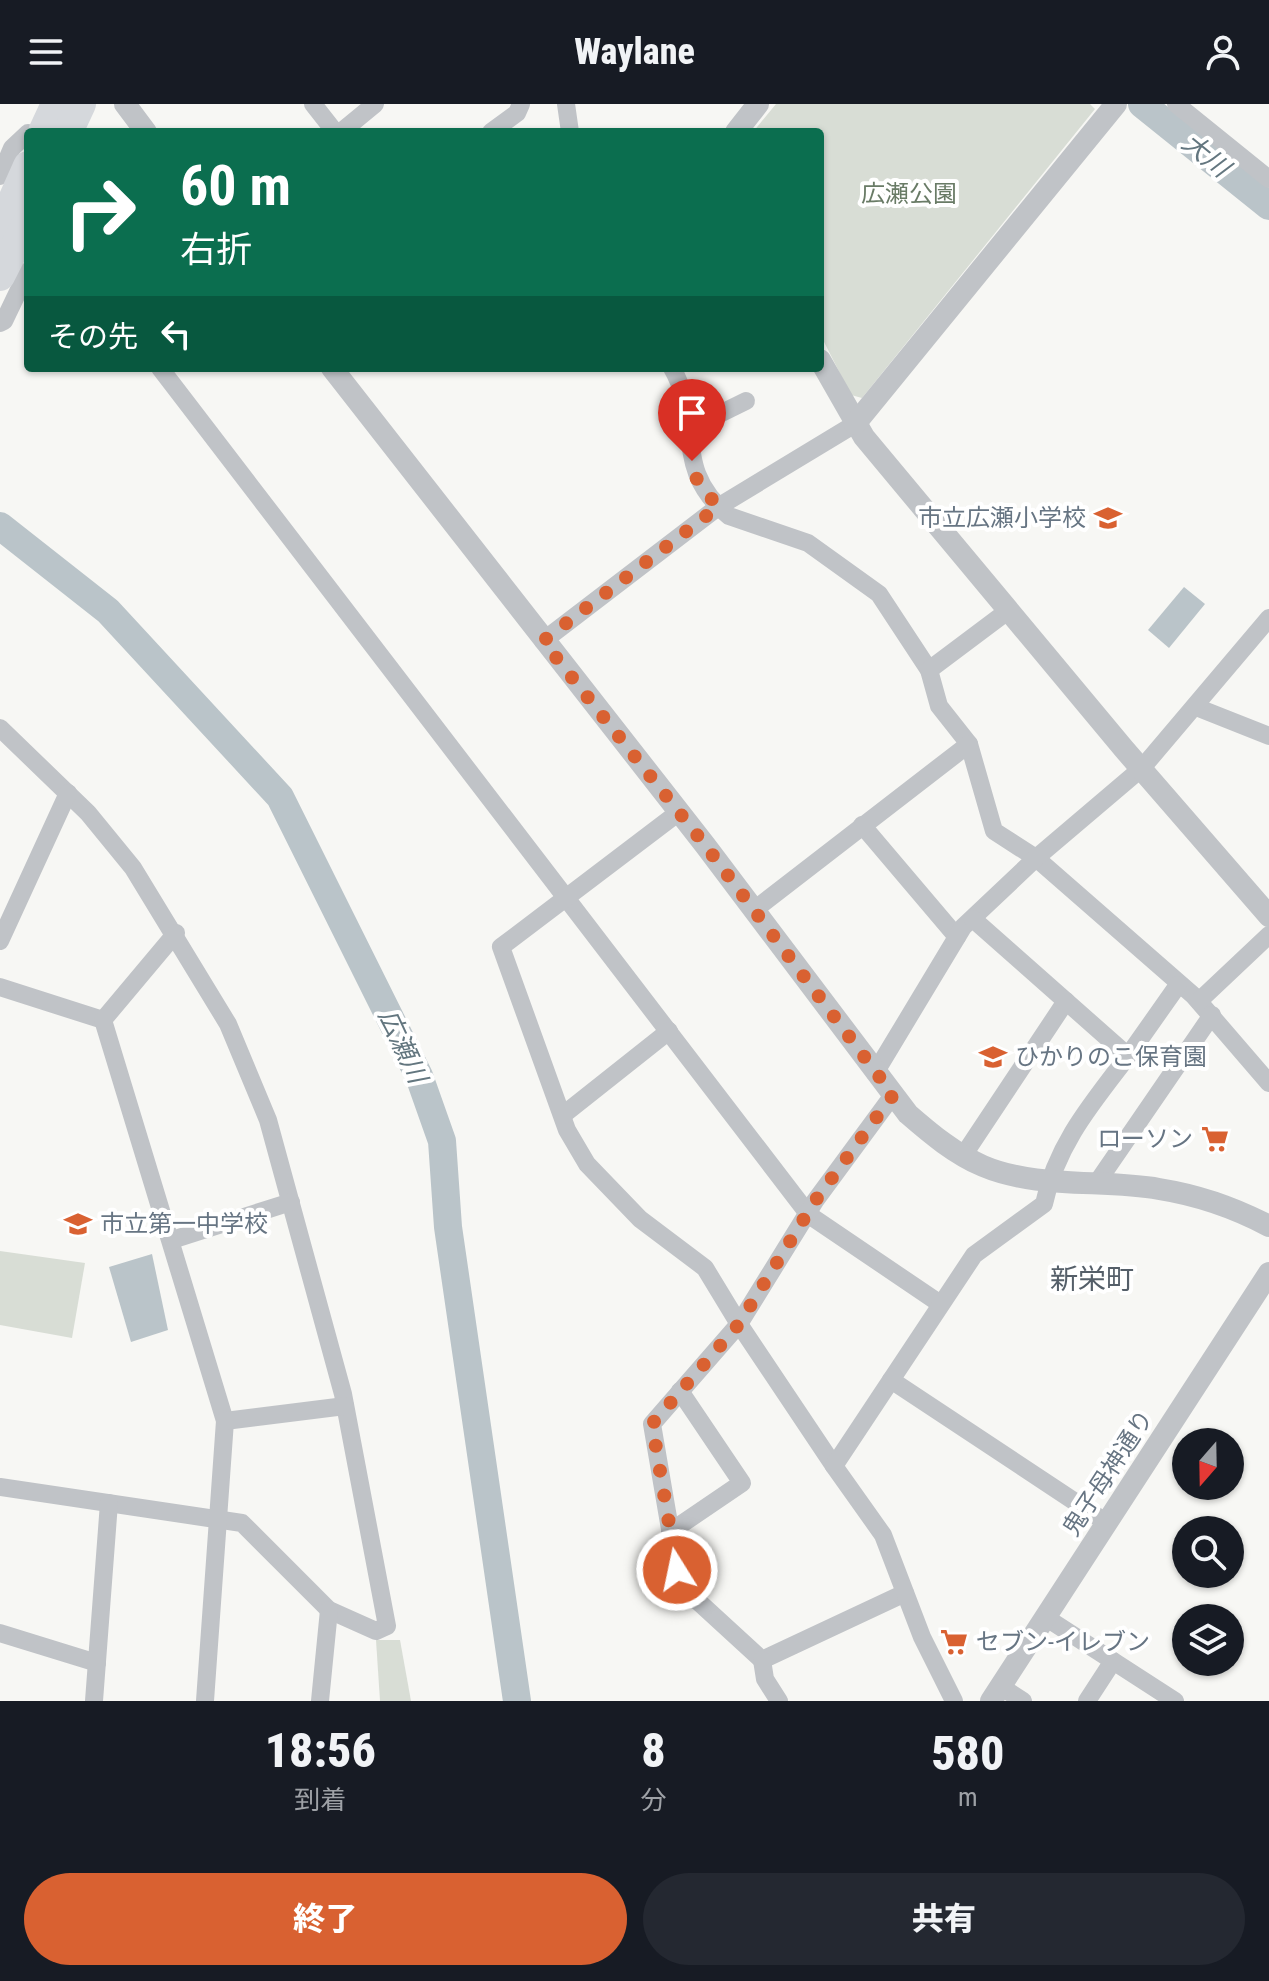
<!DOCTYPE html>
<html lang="ja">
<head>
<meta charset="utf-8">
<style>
	body { margin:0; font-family:"Roboto Condensed","Noto Sans JP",sans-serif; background:#242831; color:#f1f3f6; height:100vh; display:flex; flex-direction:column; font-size:30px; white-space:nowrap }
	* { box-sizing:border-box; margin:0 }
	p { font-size:26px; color:#9ea1a6 }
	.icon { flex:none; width:44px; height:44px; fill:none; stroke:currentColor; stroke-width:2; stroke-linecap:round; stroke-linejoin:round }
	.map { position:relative; height:1597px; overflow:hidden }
	.details { display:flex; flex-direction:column; background:#171b24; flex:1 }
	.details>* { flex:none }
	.guide { position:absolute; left:24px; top:24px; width:800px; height:244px; border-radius:8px; box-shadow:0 2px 6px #0004; background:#0b6e4f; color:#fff; overflow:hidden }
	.needle { width:52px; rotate:200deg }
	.controls { position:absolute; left:1172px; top:1324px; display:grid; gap:16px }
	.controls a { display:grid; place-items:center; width:72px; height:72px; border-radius:50%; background:#171b24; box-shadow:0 2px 6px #0004; font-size:40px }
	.pin { position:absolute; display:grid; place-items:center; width:68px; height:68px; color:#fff; margin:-82px -34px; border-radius:50% 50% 50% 0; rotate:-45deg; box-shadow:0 0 8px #0007 }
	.pin .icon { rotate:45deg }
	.me { position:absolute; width:88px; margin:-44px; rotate:350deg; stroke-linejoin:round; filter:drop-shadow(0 0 6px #0008) }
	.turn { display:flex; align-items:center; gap:28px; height:168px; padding:0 24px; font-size:36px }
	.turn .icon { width:104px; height:104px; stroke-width:2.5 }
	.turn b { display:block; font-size:56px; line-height:68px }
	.then { display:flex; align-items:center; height:76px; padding:0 24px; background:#0003; gap:16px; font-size:30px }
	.eta { display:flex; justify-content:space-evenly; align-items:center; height:136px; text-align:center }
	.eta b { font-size:48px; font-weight:800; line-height:56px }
	.button { display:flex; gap:16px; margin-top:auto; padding:16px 24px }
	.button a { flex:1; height:92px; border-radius:48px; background:#d96131; color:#fff; font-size:32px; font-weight:800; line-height:92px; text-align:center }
	.button a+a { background:#242831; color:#f1f3f6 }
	header { display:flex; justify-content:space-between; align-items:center; height:104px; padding:0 24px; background:#171b24; font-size:36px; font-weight:800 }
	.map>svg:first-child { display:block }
	.green { fill:#d8ddd5 }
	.water { fill:#bac4c9 }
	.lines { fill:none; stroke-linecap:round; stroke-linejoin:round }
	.river { stroke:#bac4c9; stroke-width:28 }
	.minor { stroke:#c0c3c7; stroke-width:18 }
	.tertiary { stroke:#c0c3c7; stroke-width:22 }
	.trunk { stroke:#d5d8dc; stroke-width:30 }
	.route { stroke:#d96131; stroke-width:14; stroke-dasharray:0 25.2 }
	.labels { text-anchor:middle; stroke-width:8; stroke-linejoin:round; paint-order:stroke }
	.park-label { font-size:24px; fill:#697b66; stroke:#fff }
	.poi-label { font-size:24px; fill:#677583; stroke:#fff; text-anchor:start }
	.street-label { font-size:24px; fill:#677583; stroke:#fff }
	.water-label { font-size:26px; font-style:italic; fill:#63767f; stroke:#fff }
	.quarter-label { font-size:28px; fill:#555f69; stroke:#fff }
</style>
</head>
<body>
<header><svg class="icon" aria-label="menu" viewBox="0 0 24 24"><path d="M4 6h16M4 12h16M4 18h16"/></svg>Waylane<svg class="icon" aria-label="person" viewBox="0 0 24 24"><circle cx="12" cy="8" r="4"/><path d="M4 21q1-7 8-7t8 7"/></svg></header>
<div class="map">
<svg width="1269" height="1597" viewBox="0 0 1269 1597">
	<rect width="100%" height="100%" fill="#f7f7f4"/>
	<!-- green -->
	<g class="green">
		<polygon points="776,0 1090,0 1095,5 862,294 851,291 820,230 820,28 753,28"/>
		<polygon points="0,1147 85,1159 72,1234 0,1221"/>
		<polygon points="376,1536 400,1536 411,1597 380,1597"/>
	</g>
	<!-- water -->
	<g class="water">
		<polygon points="1184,483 1205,500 1169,544 1148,526"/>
		<polygon points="152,1150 168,1226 131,1238 109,1163"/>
	</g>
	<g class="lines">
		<!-- river -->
		<g class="river">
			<polyline points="1142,0 1269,102"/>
			<polyline points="0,422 108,507 280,693 419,972 442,1037 448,1123 517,1597"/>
		</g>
		<!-- minor -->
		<g class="minor">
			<polyline points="313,0 335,28"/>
			<polyline points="566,0 570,28"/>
			<polyline points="1176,0 1269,75"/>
			<polyline points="341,28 375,0"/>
			<polyline points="491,28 517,9 521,0"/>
			<polyline points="0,72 12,44 28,29"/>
			<polyline points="0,219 4,217 28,167"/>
			<polyline points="160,264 809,1111 939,1199"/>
			<path d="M 672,264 C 703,317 671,365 729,412 L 808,439 L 879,490 L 929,566 L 939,602 L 969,640"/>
			<polyline points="687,326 746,297"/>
			<polyline points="543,537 718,403 855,320"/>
			<polyline points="929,566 1009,506"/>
			<polyline points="1196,603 1269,632"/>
			<polyline points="0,624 88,709 133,764 228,920 268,1016 343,1290 387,1522 376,1527 329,1506 242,1419 0,1383"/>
			<polyline points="679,708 501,843 567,1026 587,1060 640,1115 705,1164 739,1220 815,1097 893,991"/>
			<polyline points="862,721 957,833"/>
			<polyline points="754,806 969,640 994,727 1036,754 1194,892 1269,979"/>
			<polyline points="0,837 68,689"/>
			<polyline points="0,883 103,916"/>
			<polyline points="1199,897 1269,831"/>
			<polyline points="103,916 225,1317 205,1597"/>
			<polyline points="103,916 176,829"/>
			<polyline points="1128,952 1178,881"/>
			<polyline points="875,969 963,823 1036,754 1142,664 1269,514"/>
			<polyline points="563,1011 669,927"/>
			<polyline points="963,1052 1066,897"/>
			<polyline points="1096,1080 1212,911"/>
			<polyline points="172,1136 291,1098"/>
			<polyline points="891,1276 1107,1419"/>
			<polyline points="225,1317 345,1302"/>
			<polyline points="834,1362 739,1220 652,1320 677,1466 690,1490 762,1556 905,1489"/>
			<polyline points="670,1428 742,1379 680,1287"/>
			<polyline points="1045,1513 1175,1597"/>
			<polyline points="0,1529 97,1559"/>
			<polyline points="762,1556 765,1575 779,1597"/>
			<polyline points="1000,1582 1023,1597"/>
			<polyline points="94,1597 109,1399"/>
			<polyline points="320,1597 329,1506"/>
			<path d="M 954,1597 L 922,1533 L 883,1431 L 834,1362 L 974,1151 L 1044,1100 C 1056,1041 1092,999 1128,952 L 973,815"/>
			<polyline points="1087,1597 1113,1557"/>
		</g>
		<!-- tertiary -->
		<g class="tertiary">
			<polyline points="125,0 146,28"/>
			<polyline points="736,28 758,0"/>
			<polyline points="820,256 864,333 1124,645 1269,812"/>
			<path d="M 332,264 L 705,741 L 908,1010 C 931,1030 955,1050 983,1062 C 1037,1085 1103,1075 1159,1085 C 1197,1091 1235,1104 1269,1122"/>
			<polyline points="855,320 1116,0"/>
			<polyline points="991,1597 1269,1169"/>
		</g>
		<!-- trunk -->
		<g class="trunk">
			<polyline points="43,28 56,0"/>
			<polyline points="68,28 81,0"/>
			<polyline points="0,125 28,62"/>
			<polyline points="0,172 28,117"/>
		</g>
	</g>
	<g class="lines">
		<!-- route -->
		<polyline class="route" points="677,1466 652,1320 739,1220 815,1097 893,991 705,741 543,537 718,403 697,376 692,357"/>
	</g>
	<!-- icons -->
	<defs>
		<g id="school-bare" transform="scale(2.16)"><path d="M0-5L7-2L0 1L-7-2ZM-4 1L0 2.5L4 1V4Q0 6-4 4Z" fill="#d96131" stroke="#fff" stroke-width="2.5" paint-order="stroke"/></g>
		<g id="supermarket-bare" transform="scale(2.16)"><path d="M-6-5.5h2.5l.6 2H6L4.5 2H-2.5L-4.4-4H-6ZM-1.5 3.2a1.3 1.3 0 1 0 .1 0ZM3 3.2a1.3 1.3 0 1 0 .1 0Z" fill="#d96131" stroke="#fff" stroke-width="2.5" paint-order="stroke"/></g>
	</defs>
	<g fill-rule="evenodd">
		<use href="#school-bare" x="1108" y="414"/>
		<use href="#school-bare" x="993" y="953"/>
		<use href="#supermarket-bare" x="1215" y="1035"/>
		<use href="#school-bare" x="78" y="1120"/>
		<use href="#supermarket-bare" x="954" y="1538"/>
	</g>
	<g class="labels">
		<!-- park labels -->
		<g class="park-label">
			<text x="909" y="98">広瀬公園</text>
		</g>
		<!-- poi labels -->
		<g class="poi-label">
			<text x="1086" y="422" text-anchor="end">市立広瀬小学校</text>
			<text x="1015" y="961">ひかりのこ保育園</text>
			<text x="1193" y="1043" text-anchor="end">ローソン</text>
			<text x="100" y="1128">市立第一中学校</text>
			<text x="976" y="1546">セブン-イレブン</text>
		</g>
		<!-- street labels -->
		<g class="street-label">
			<text transform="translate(1108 1369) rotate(-57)" y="8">鬼子母神通り</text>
		</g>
		<!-- water labels -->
		<g class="water-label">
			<text transform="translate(1206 51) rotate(39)" y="9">大川</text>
			<text transform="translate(403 942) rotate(65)" y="9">広瀬川</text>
		</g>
		<!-- quarter labels -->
		<g class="quarter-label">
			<text x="1092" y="1185">新栄町</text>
		</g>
	</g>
</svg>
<div class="controls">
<a><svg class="needle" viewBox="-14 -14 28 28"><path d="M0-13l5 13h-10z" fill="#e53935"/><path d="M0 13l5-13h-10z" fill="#9ea1a6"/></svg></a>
<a><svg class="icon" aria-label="search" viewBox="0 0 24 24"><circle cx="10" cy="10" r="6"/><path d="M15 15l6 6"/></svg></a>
<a><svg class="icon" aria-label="layers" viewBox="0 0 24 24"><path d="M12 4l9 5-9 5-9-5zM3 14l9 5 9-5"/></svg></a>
</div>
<div class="pin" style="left:692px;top:357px;background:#d93025"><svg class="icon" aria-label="arrive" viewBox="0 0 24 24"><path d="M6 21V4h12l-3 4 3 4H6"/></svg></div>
<svg class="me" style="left:677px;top:1466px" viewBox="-20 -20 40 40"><circle r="17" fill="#d96131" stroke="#fff" stroke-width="3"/><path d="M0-11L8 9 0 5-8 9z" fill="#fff"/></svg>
<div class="guide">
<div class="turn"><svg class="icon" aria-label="right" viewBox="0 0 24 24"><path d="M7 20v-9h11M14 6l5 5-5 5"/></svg><div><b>60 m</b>右折</div></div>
<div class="then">その先<svg class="icon" aria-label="left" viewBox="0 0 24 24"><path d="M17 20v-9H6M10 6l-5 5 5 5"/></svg></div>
</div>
</div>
<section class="details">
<div class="eta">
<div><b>18:56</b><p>到着</p></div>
<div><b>8</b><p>分</p></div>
<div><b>580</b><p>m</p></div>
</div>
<div class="button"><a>終了</a><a>共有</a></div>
</section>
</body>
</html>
